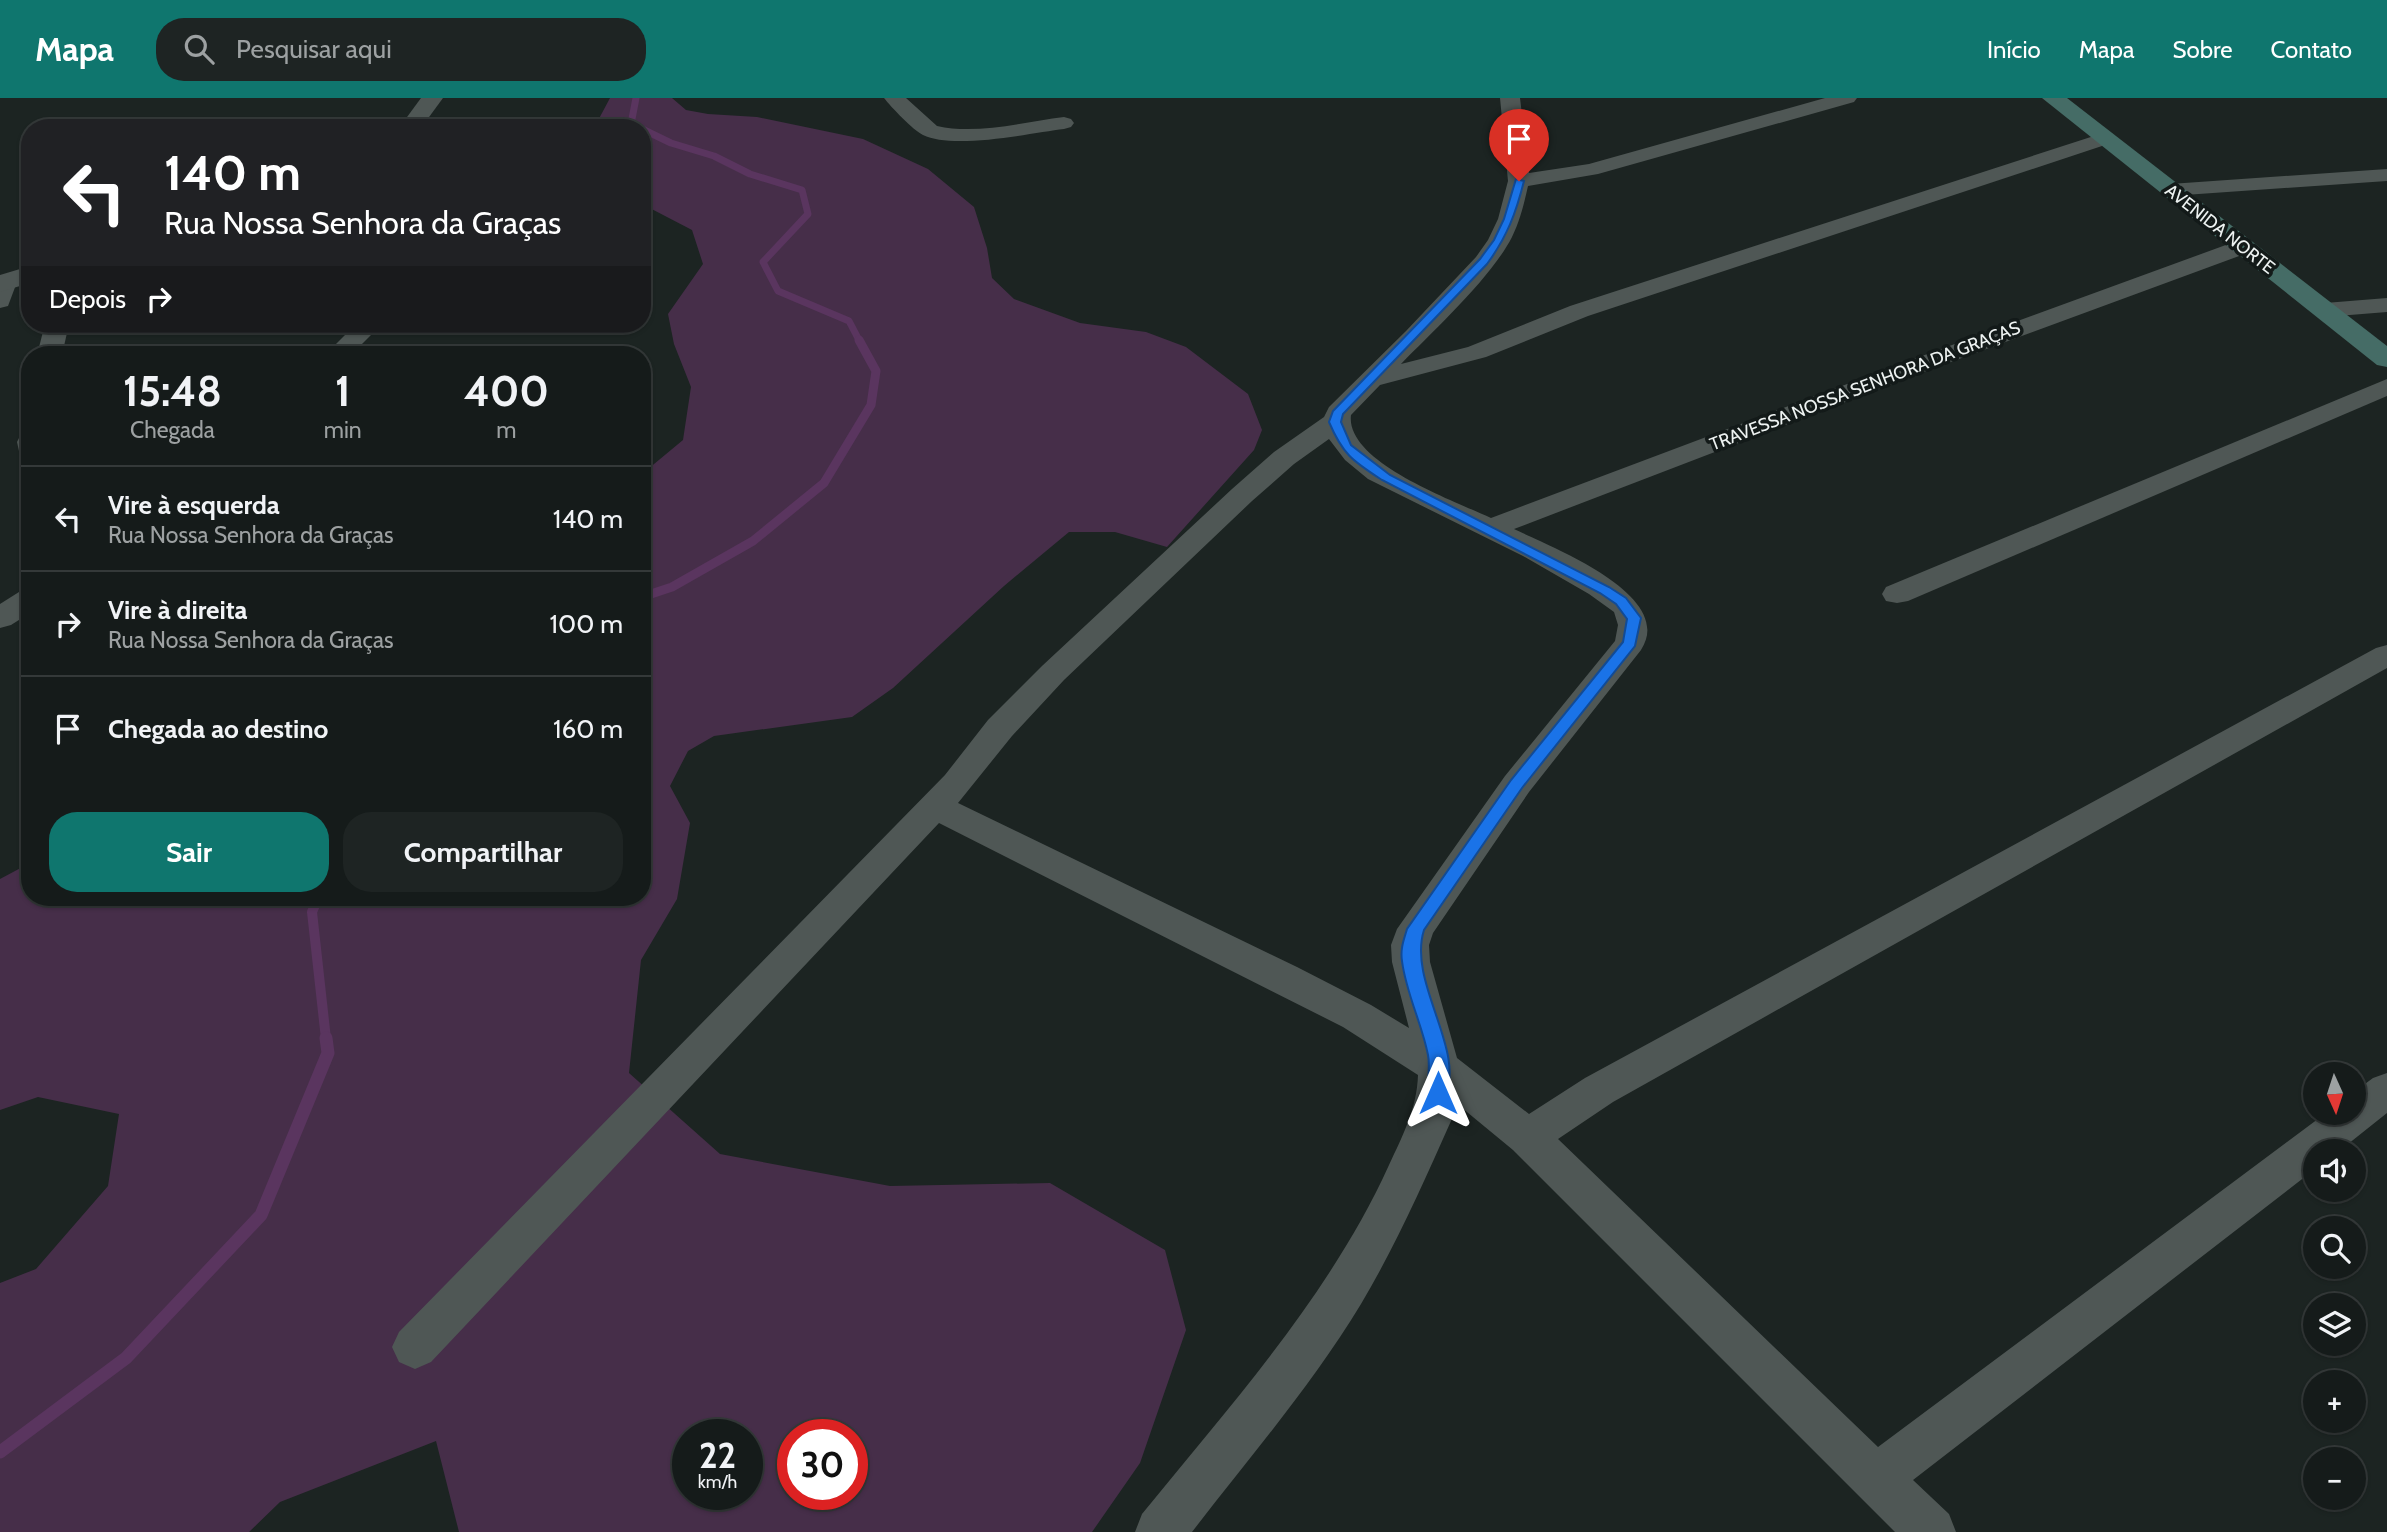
<!DOCTYPE html>
<html lang="pt">
<head>
<meta charset="utf-8">
<style>
	body { margin:0; font-family:Cabin,sans-serif; background:#1e2423; color:#f1f3f6; height:100vh; display:flex; flex-direction:column; font-size:26px; white-space:nowrap }
	* { box-sizing:border-box; margin:0 }
	p { font-size:23px; color:#9da1a2 }
	.icon { flex:none; width:38px; height:38px; fill:none; stroke:currentColor; stroke-width:2; stroke-linecap:round; stroke-linejoin:round }
	.map { position:relative; flex:1; overflow:hidden }
	.side { position:absolute; left:21px; top:248px; width:630px; height:560px; display:flex; flex-direction:column; background:#151b1a; border-radius:28px; box-shadow:0 2px 5px #0004,0 0 0 2px #343939 }
	.side>* { flex:none }
	.hud { position:absolute; left:21px; top:21px; width:630px; height:214px; border-radius:28px; box-shadow:0 2px 5px #0004,0 0 0 2px #343939; background:#202124; color:#fff; overflow:hidden }
	.needle { width:46px; rotate:177deg }
	.controls { position:absolute; left:2303px; top:964px; display:grid; gap:14px }
	.controls a { display:grid; place-items:center; width:63px; height:63px; border-radius:50%; background:#151b1a; box-shadow:0 2px 5px #0004,0 0 0 2px #343939; font-size:35px }
	.speed { position:absolute; left:672px; top:1321px; display:flex; gap:14px; font-size:35px; font-weight:700; text-align:center }
	.speed>* { display:grid; place-content:center; width:91px; height:91px; border-radius:50%; background:#151b1a; box-shadow:0 2px 5px #0004,0 0 0 2px #343939; line-height:1 }
	.speed small { font-size:18px; font-weight:400 }
	.speed .limit { border:10px solid #d22; background:#fff; color:#111 }
	.pin { position:absolute; display:grid; place-items:center; width:60px; height:60px; color:#fff; margin:-72px -30px; border-radius:50% 50% 50% 0; rotate:-45deg; box-shadow:0 0 7px #0007 }
	.pin .icon { rotate:45deg }
	.me { position:absolute; width:77px; margin:-38px; rotate:0deg; stroke-linejoin:round; filter:drop-shadow(0 0 5px #0008) }
	.turn { display:flex; align-items:center; gap:24px; height:147px; padding:0 28px; font-size:32px }
	.turn .icon { width:91px; height:91px; stroke-width:2.5 }
	.turn b { display:block; font-size:49px; line-height:60px }
	.then { display:flex; align-items:center; height:66px; padding:0 28px; background:#0003; gap:14px; font-size:26px }
	.eta { display:flex; justify-content:space-evenly; align-items:center; height:119px; text-align:center }
	.eta b { font-size:42px; font-weight:700; line-height:49px }
	.action { display:flex; gap:14px; margin-top:auto; padding:14px 28px }
	.action a { flex:1; height:80px; border-radius:28px; background:#0f766e; color:#fff; font-size:28px; font-weight:700; line-height:80px; text-align:center }
	.action a+a { background:#1e2423; color:#f1f3f6 }
	ul { padding:0; list-style:none }
	li { display:flex; align-items:center; gap:21px; height:105px; padding:0 28px; border-top:2px solid #343939 }
	li div { flex:1 }
	li b { display:block; font-size:26px }
	li em { font-style:normal }
	header { display:flex; align-items:center; gap:42px; box-sizing:border-box; height:98px; padding:0 35px; background:#0f766e; color:#fff }
	header strong { font-size:33px }
	nav { display:flex; gap:38px; margin-inline-start:auto; font-size:24px }
	.search { width:490px; height:63px; background:#1e2423; display:flex; align-items:center; gap:18px; box-sizing:border-box; padding:0 24px; border-radius:28px; color:#9da1a2; font-size:26px }
	.map>svg:first-child { display:block }
	.green { fill:#462e49; fill-rule:evenodd }
	.lines { fill:none; stroke-linecap:round; stroke-linejoin:round }
	.stream-far3 { stroke:#5a355f; stroke-width:7 }
	.stream-far2 { stroke:#5a355f; stroke-width:9 }
	.stream-far1 { stroke:#5a355f; stroke-width:10 }
	.stream { stroke:#5a355f; stroke-width:13 }
	.minor { fill:#4f5755; fill-rule:evenodd }
	.tertiary { fill:#4f5755; fill-rule:evenodd }
	.secondary { fill:#456c66; fill-rule:evenodd }
	.route { fill:#1a73e8; stroke:#114b97; stroke-width:2 }
	.labels { text-anchor:middle; stroke-width:7; stroke-linejoin:round; paint-order:stroke }
	.far-street-label { font-size:18px; fill:#edf2f1; stroke:#131a19 }
</style>
</head>
<body>
<header>
<strong>Mapa</strong>
<div class="search"><svg class="icon" aria-label="search" viewBox="0 0 24 24"><circle cx="10" cy="10" r="6"/><path d="M15 15l6 6"/></svg>Pesquisar aqui</div>
<nav><a>Início</a><a>Mapa</a><a>Sobre</a><a>Contato</a></nav>
</header>
<div class="map">
<svg width="2387" height="1434" viewBox="0 0 2387 1434">
	<rect width="100%" height="100%" fill="#1c2422"/>
	<!-- green -->
	<path class="green" d="M 610,0 L 672,0 L 686,12 L 708,16 L 757,19 L 863,41 L 928,71 L 974,109 L 987,150 L 992,180 L 1014,201 L 1080,225 L 1146,234 L 1186,249 L 1248,296 L 1262,332 L 1254,352 L 1167,449 L 1115,434 L 1069,434 L 1004,488 L 893,590 L 852,619 L 714,638 L 688,653 L 670,688 L 690,725 L 677,801 L 641,862 L 629,975 L 720,1056 L 890,1088 L 1050,1085 L 1165,1152 L 1186,1232 L 1140,1365 L 1092,1434 L 459,1434 L 436,1343 L 280,1404 L 249,1434 L 0,1434 L 0,1185 L 36,1171 L 108,1088 L 119,1016 L 38,999 L 0,1012 L 0,781 L 30,765 L 30,800 L 642,800 L 642,376 L 683,342 L 691,289 L 674,246 L 668,216 L 703,166 L 692,132 L 642,106 L 642,30 L 594,30 ZM 688,1337 L 747,1337 L 747,1396 L 688,1396 ZM 793,1337 L 852,1337 L 852,1396 L 793,1396 Z"/>
	<g class="lines">
		<!-- stream-far3 -->
		<g class="stream-far3">
			<polyline points="636,0 631,26 640,30"/>
			<polyline points="642,31 671,45 714,58 750,76 802,92 808,116 763,164 778,193 849,223 860,244"/>
		</g>
		<!-- stream-far2 -->
		<polyline class="stream-far2" points="642,499 672,489 753,443 824,385 871,307 876,273 859,242"/>
		<!-- stream-far1 -->
		<polyline class="stream-far1" points="318,800 312,814 326,941"/>
		<!-- stream -->
		<polyline class="stream" points="0,1354 126,1260 261,1117 328,955 326,940"/>
		<!-- minor -->
		<g class="minor">
			<path d="M 884,0 L 906,0 L 937,28 C 977,37 1024,24 1064,19 L 1071,21 L 1074,25 L 1071,29 L 1064,31 C 1031,35 953,52 923,37 C 913,32 891,9 884,0 Z"/>
			<path d="M 1500,0 L 1520,0 L 1529,75 L 1589,66 L 1825,0 L 1857,0 L 1854,4 L 1598,76 L 1528,88 C 1524,106 1520,123 1512,139 C 1491,180 1434,232 1401,266 L 1468,249 L 1570,208 L 2097,37 L 2111,37 L 2114,41 L 2111,45 L 1588,218 L 1486,259 L 1380,287 L 1351,317 C 1345,364 1455,403 1491,420 L 1911,262 L 2234,144 L 2250,144 L 2253,149 L 2250,154 L 1929,272 L 1514,431 C 1551,449 1677,497 1641,552 L 1529,694 L 1433,835 L 1429,847 L 1430,864 L 1457,960 L 1529,1016 L 1585,980 L 2376,550 L 2387,547 L 2387,570 L 1613,1004 L 1558,1041 L 1878,1349 L 2326,1015 L 2354,1015 L 2354,994 L 2373,980 L 2387,975 L 2387,1015 L 2338,1054 L 2315,1054 L 2315,1071 L 1913,1382 L 1949,1416 L 1956,1434 L 1895,1434 L 1513,1052 L 1456,1005 L 1451,1023 C 1423,1086 1396,1147 1361,1206 C 1312,1287 1249,1360 1192,1434 L 1135,1434 L 1142,1416 C 1232,1305 1330,1197 1389,1067 C 1403,1037 1417,1010 1418,977 L 1343,929 L 939,725 L 431,1264 L 415,1271 L 399,1264 L 392,1249 L 399,1234 L 945,677 L 988,622 L 1042,568 L 1232,391 L 1274,354 L 1324,319 L 1329,309 L 1406,233 L 1476,159 L 1488,142 L 1498,121 L 1508,83 ZM 1329,341 L 1345,362 L 1368,381 L 1523,458 L 1589,496 L 1614,514 L 1618,527 L 1615,543 L 1505,678 L 1397,831 L 1391,847 L 1392,864 L 1409,930 L 1371,907 L 1297,869 L 958,705 L 1012,638 L 1064,582 L 1252,403 L 1294,366 Z"/>
			<polygon points="2387,71 2387,83 2170,98 2162,97 2159,92 2162,87 2170,86"/>
			<polygon points="5,177 13,179 17,184 8,208 0,210 0,178"/>
			<polygon points="2387,200 2387,214 2325,219 2316,217 2313,212 2316,207 2325,205"/>
			<polygon points="45,226 69,226 62,257 37,257"/>
			<polygon points="356,226 382,226 351,257 325,257"/>
			<polygon points="2387,281 2387,298 1908,503 1897,505 1886,503 1882,496 1886,489"/>
			<polygon points="30,336 30,355 19,353 17,344 20,338"/>
			<polygon points="30,492 30,515 11,527 0,530 0,506 19,494"/>
		</g>
		<!-- tertiary -->
		<g class="tertiary">
			<polygon points="421,0 443,0 421,30 399,30"/>
			<polygon points="30,168 30,185 0,194 0,177"/>
		</g>
		<!-- secondary -->
		<polygon class="secondary" points="2042,0 2067,0 2387,248 2387,269 2377,267"/>
	</g>
	<!-- route -->
	<path class="route" d="M 1516,81 L 1524,83 C 1516,115 1507,139 1487,166 L 1343,316 L 1341,324 L 1351,347 L 1390,377 L 1609,489 L 1626,500 L 1641,520 L 1635,548 L 1522,690 L 1424,832 C 1407,885 1468,954 1444,1000 L 1438,1003 L 1431,1000 C 1425,988 1431,971 1428,957 C 1422,926 1406,895 1402,863 C 1400,851 1404,841 1407,831 L 1511,682 L 1623,544 L 1627,521 L 1616,506 L 1600,495 L 1382,382 C 1353,363 1343,357 1329,324 L 1333,313 L 1480,161 L 1494,142 L 1504,121 Z"/>
	<g class="labels">
		<!-- far-street labels -->
		<g class="far-street-label">
			<text transform="translate(2220 131) rotate(38)" y="6">AVENIDA NORTE</text>
			<text transform="translate(1865 288) rotate(-21)" y="6">TRAVESSA NOSSA SENHORA DA GRAÇAS</text>
		</g>
	</g>
</svg>
<div class="controls">
<a><svg class="needle" viewBox="-14 -14 28 28"><path d="M0-13l5 13h-10z" fill="#e53935"/><path d="M0 13l5-13h-10z" fill="#9da1a2"/></svg></a>
<a><svg class="icon" aria-label="sound" viewBox="0 0 24 24"><path d="M4 9h4l5-4v14l-5-4H4zM17 9q2 3 0 6"/></svg></a>
<a><svg class="icon" aria-label="search" viewBox="0 0 24 24"><circle cx="10" cy="10" r="6"/><path d="M15 15l6 6"/></svg></a>
<a><svg class="icon" aria-label="layers" viewBox="0 0 24 24"><path d="M12 4l9 5-9 5-9-5zM3 14l9 5 9-5"/></svg></a>
<a>+</a>
<a>−</a>
</div>
<div class="speed"><div>22<small>km/h</small></div><div class="limit">30</div></div>
<div class="pin" style="left:1519px;top:83px;background:#d93025"><svg class="icon" aria-label="arrive" viewBox="0 0 24 24"><path d="M6 21V4h12l-3 4 3 4H6"/></svg></div>
<svg class="me" style="left:1438px;top:995px" viewBox="-20 -20 40 40"><path d="M0-17L14 15 0 8-14 15z" fill="#1a73e8" stroke="#fff" stroke-width="4"/></svg>
<div class="hud">
<div class="turn"><svg class="icon" aria-label="left" viewBox="0 0 24 24"><path d="M17 20v-9H6M10 6l-5 5 5 5"/></svg><div><b>140 m</b>Rua Nossa Senhora da Graças</div></div>
<div class="then">Depois<svg class="icon" aria-label="right" viewBox="0 0 24 24"><path d="M7 20v-9h11M14 6l5 5-5 5"/></svg></div>
</div>
<section class="side">
<div class="eta">
<div><b>15:48</b><p>Chegada</p></div>
<div><b>1</b><p>min</p></div>
<div><b>400</b><p>m</p></div>
</div>
<ul>
<li><svg class="icon" aria-label="left" viewBox="0 0 24 24"><path d="M17 20v-9H6M10 6l-5 5 5 5"/></svg><div><b>Vire à esquerda</b><p>Rua Nossa Senhora da Graças</p></div><em>140 m</em></li>
<li><svg class="icon" aria-label="right" viewBox="0 0 24 24"><path d="M7 20v-9h11M14 6l5 5-5 5"/></svg><div><b>Vire à direita</b><p>Rua Nossa Senhora da Graças</p></div><em>100 m</em></li>
<li><svg class="icon" aria-label="arrive" viewBox="0 0 24 24"><path d="M6 21V4h12l-3 4 3 4H6"/></svg><div><b>Chegada ao destino</b></div><em>160 m</em></li>
</ul>
<div class="action"><a>Sair</a><a>Compartilhar</a></div>
</section>
</div>
</body>
</html>
